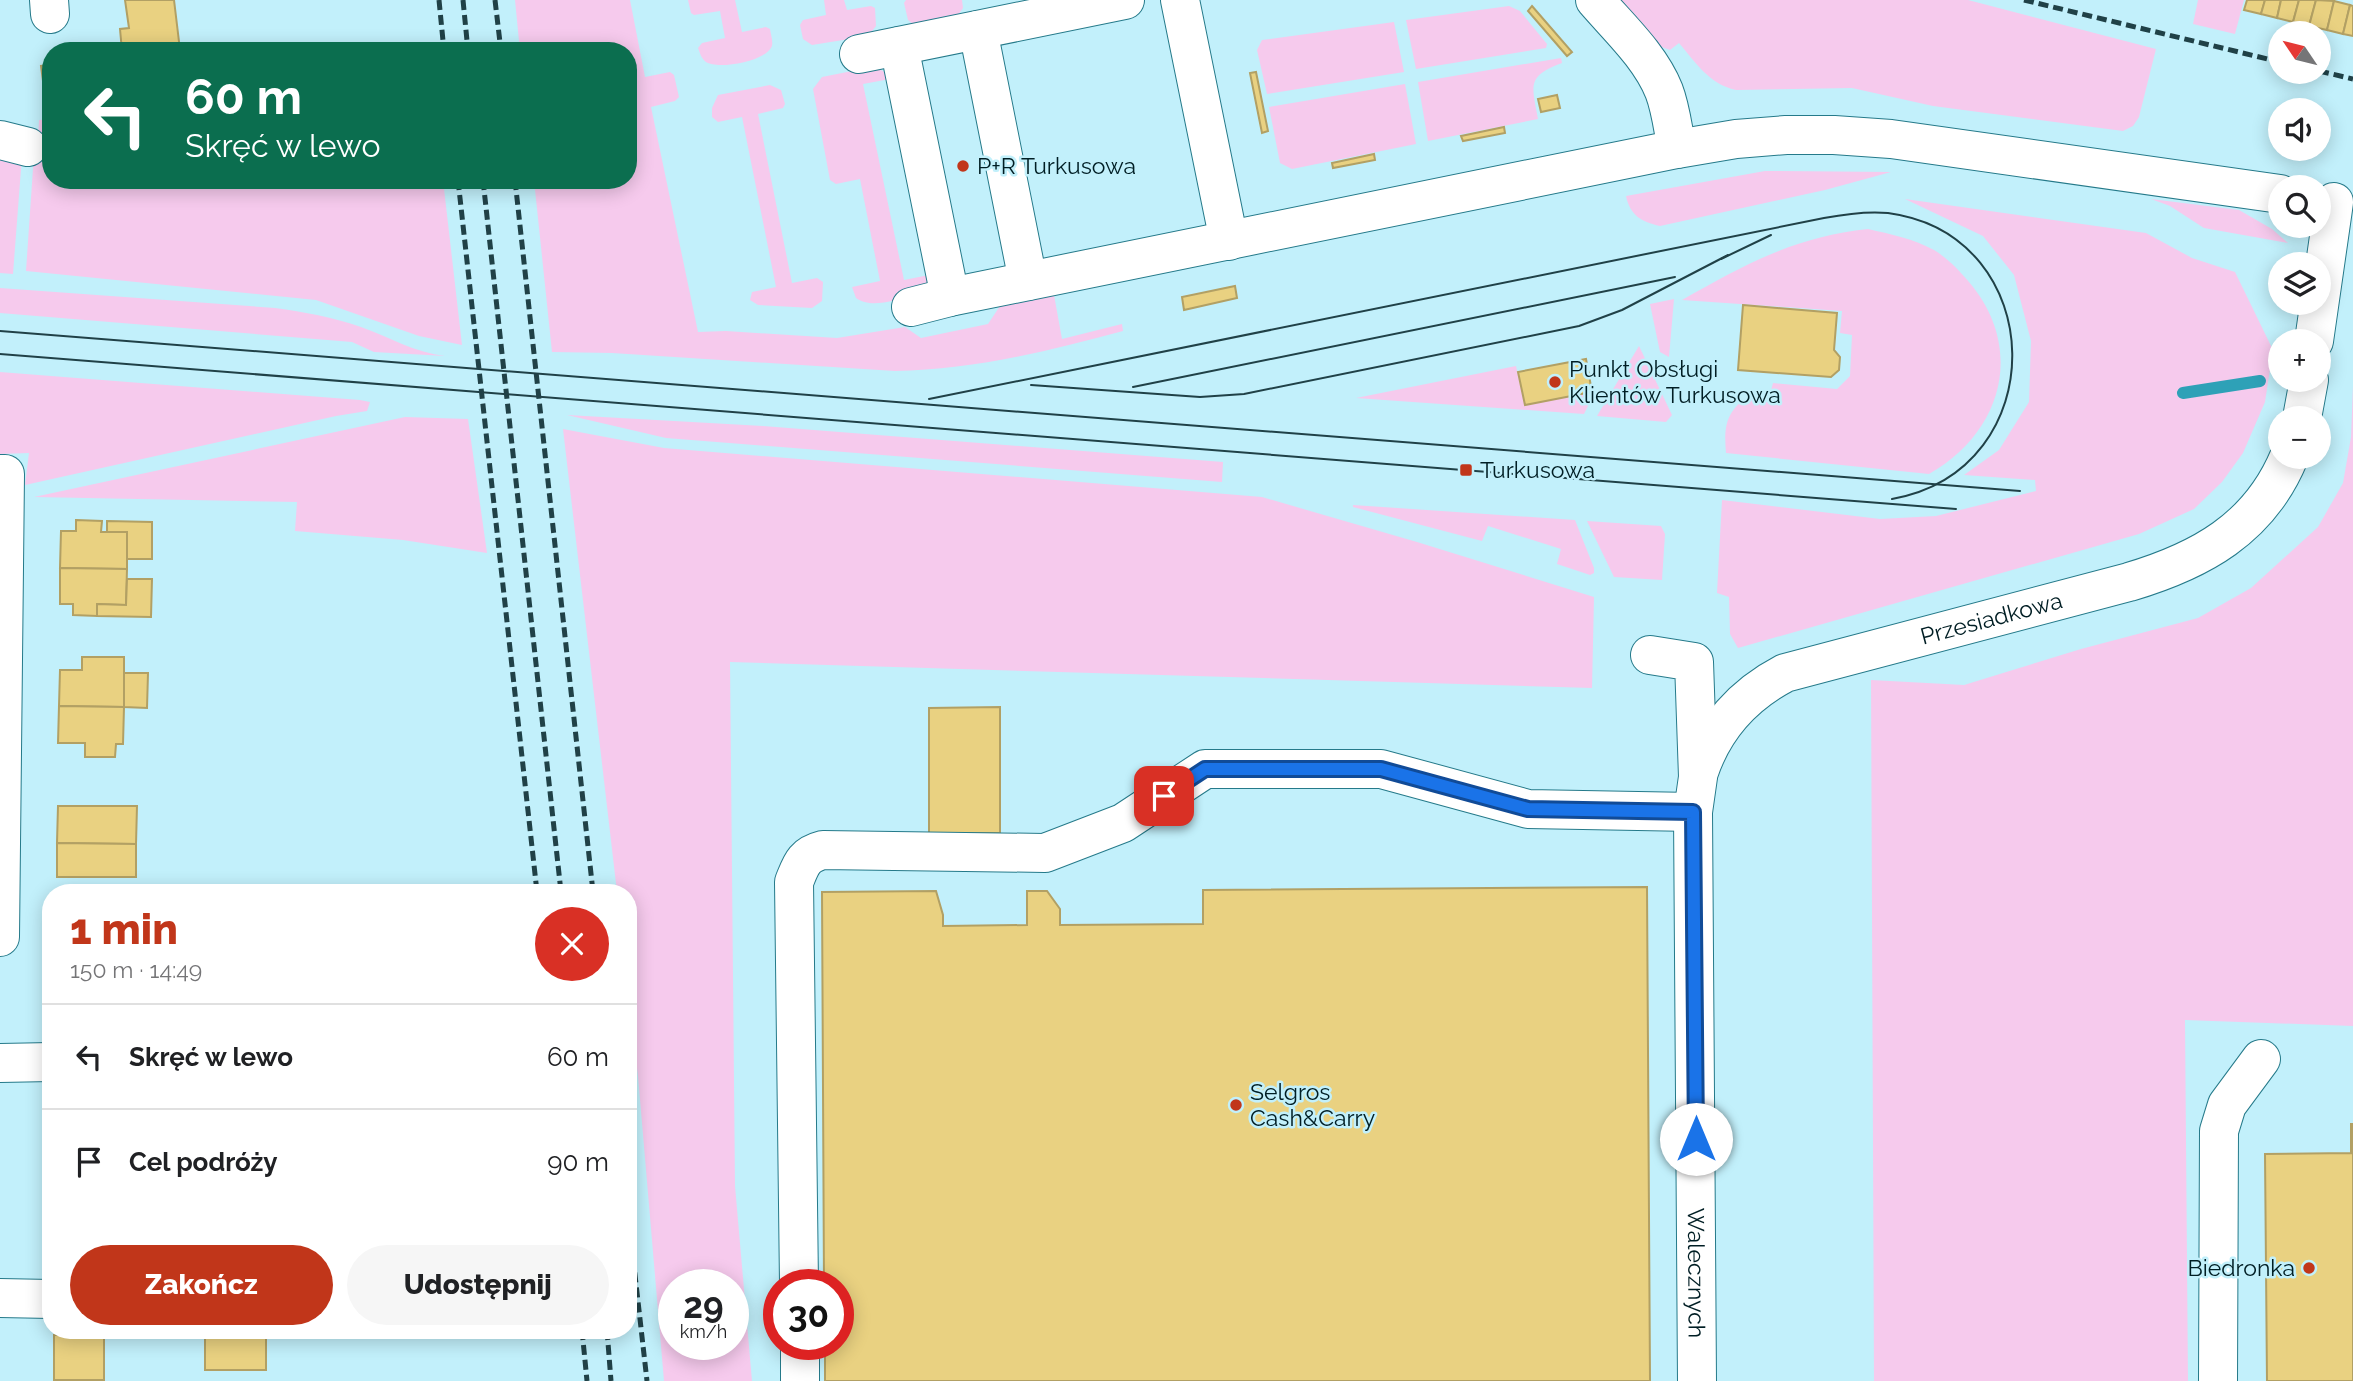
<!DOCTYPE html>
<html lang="pl">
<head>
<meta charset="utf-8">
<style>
	body { margin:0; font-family:Raleway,sans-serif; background:#f6f6f6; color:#202124; height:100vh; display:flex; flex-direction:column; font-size:26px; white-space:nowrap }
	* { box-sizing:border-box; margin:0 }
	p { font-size:23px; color:#757577 }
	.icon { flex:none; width:38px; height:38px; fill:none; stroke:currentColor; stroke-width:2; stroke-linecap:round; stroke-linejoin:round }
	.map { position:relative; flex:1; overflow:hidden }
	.sheet { position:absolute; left:42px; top:884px; width:595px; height:455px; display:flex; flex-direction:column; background:#fff; border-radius:28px; box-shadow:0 4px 18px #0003 }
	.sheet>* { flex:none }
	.guide { position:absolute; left:42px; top:42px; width:595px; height:147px; border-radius:28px; box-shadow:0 4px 18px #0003; background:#0b6e4f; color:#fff; overflow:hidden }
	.needle { width:46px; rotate:305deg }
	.tools { position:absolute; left:2268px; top:21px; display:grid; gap:14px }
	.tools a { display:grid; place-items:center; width:63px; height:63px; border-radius:50%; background:#fff; box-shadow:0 4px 18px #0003; font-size:35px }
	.speed { position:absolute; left:658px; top:1269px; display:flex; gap:14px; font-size:35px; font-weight:700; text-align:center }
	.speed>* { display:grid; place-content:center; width:91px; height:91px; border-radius:50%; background:#fff; box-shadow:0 4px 18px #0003; line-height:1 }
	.speed small { font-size:18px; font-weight:400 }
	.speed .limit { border:10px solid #d22; background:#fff; color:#111 }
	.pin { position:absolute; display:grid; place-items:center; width:60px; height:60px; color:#fff; margin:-30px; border-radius:14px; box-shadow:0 4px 10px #0006 }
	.me { position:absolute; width:77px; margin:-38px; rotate:0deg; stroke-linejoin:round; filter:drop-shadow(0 0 5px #0008) }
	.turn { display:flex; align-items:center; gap:24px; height:147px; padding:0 28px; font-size:32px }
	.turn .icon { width:91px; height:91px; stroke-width:2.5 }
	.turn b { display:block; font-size:49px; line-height:60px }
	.round { display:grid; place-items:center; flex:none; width:74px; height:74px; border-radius:37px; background:#f6f6f6 }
	.head { display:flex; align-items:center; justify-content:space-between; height:119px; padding:0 28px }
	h1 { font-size:42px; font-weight:800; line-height:52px; color:#c1361a }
	.cta { display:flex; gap:14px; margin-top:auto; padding:14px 28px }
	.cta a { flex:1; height:80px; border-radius:42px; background:#c1361a; color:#fff; font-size:28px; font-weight:800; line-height:80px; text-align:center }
	.cta a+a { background:#f6f6f6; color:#202124 }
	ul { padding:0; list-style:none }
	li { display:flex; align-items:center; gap:21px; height:105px; padding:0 28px; border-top:2px solid #e0e0e0 }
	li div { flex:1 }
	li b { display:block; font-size:26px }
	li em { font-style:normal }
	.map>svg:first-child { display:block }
	.green { fill:#f6caed; fill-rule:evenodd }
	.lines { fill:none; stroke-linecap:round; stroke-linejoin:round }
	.stream { stroke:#2ea1b7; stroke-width:12 }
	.building { fill:#e9d181; stroke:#b2a064; stroke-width:2 }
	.minor-casing { stroke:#257a8a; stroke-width:40 }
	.minor { stroke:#fff; stroke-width:38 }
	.tram { stroke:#204147; stroke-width:2 }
	.rail { stroke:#204147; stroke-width:5; stroke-dasharray:10 5; stroke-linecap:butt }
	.route-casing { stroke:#114b97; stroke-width:18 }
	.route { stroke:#1a73e8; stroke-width:12 }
	.poi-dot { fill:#c1361a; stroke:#c2f0fb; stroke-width:2.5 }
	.labels { text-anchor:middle; stroke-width:5; stroke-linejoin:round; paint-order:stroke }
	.poi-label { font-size:23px; fill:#001e24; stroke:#c2f0fb; text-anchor:start }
	.street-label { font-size:23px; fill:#001e24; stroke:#c2f0fb }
</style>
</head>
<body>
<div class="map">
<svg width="2353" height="1381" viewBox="0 0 2353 1381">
	<rect width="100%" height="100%" fill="#c2f0fb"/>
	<!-- green -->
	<g class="green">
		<path d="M 515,0 L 630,0 L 645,77 L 670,72 L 674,75 L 679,97 L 675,101 L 651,107 L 698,332 L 726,331 L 837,338 L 905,327 L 921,338 L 988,324 L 1000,306 L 1054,295 L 1062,339 L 1122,324 L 1123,331 C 1049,351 972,370 895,371 L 612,353 L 552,352 L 534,180 L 628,180 L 628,51 L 520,51 Z"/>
		<path d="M 688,0 L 735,0 L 742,32 L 766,27 L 770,29 C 771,35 773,41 772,46 C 767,61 718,70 706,62 C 701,58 700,53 698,48 L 702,43 L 725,38 L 720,11 L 694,15 L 691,13 Z"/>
		<polygon points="824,0 844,0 847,10 871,6 875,8 876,26 868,36 812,45 803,39 800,25 803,20 826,15"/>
		<polygon points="906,0 962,0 963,8 958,15 914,25 908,20 904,3"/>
		<path d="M 1619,0 L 1968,0 L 2156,49 L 2139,117 L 2133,126 L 2123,131 L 1933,106 L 1852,88 L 1736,90 C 1709,84 1696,63 1679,43 L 1670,50 L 1659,46 Z"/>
		<polygon points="2198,0 2244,0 2235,34 2193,24"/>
		<polygon points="1509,6 1520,11 1547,44 1546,48 1416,69 1406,20"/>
		<polygon points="1394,22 1404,72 1267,94 1257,50 1262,40"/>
		<path d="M 1561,58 L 1562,63 C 1526,76 1532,86 1538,119 L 1428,141 L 1418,82 Z"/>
		<path d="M 872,67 L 883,71 L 890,79 L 863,84 L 904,280 L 929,275 L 928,285 C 912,297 873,311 856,298 L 852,287 L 880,281 L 860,179 L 836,184 L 830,180 L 813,89 L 822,77 Z"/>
		<polygon points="1405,84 1416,144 1292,169 1280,163 1269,107"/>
		<polygon points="770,85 781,90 785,104 783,108 758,114 792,283 817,278 823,282 822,301 812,308 758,305 750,300 752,292 776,287 742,117 718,122 712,117 712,108 718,95"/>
		<polygon points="51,119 51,180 443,180 462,345 419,336 316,300 26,271 34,154 38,139 39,120"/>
		<polygon points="0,150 22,156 13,274 0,273"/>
		<path d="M 1765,171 L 1891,172 L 1825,190 L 1660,226 C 1641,222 1630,215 1626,196 Z"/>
		<polygon points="1905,199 2146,233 2192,258 2235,272 2273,350 2265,402 2243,453 2222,482 2194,509 2139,534 1738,648 1730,634 1729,597 1717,593 1722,500 1880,519 1936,516 2036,491 2035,480 1964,475 1999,450 2029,402 2031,341 2014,275 1983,236"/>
		<polygon points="2151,199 2239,210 2272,229 2288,243 2204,228 2170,206"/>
		<path d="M 1868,229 C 1890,234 1914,239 1934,250 C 1947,258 1959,270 1969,282 C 2026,349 2002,433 1929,474 L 1726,453 C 1724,429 1725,413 1746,398 L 1768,402 L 1773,383 L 1837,389 L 1850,376 L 1852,335 L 1840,333 L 1842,311 L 1682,300 C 1746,264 1794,237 1868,229 Z"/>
		<path d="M 0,288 L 275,308 C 304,312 333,317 361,327 C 389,337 416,353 445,356 L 374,352 L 352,342 L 0,313 Z"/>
		<polygon points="1674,299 1669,357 1660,352 1650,304"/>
		<polygon points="1639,346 1672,415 1666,422 1597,416"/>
		<polygon points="1516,366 1525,405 1592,392 1592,398 1584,414 1356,398"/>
		<polygon points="0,372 360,400 370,402 367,411 336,416 25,485 29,453 0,454"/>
		<polygon points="2353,386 2353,1026 2185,1020 2188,1381 1874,1381 1871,680 1964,685 2081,649 2198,618 2251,588 2318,527 2343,483 2351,437"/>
		<polygon points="567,415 763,426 1223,462 1222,482 666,438"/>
		<polygon points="405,417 468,419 487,553 403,540 295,531 297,502 34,497"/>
		<path d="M 563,429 L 664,448 L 1262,497 L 1417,542 L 1594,597 L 1592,688 L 730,662 L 735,1186 L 752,1381 L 664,1381 L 638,1076 L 628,993 L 628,892 L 617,892 ZM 674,1284 L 733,1284 L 733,1344 L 674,1344 Z"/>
		<polygon points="1353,505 1575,520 1594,568 1594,573 1590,575 1557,564 1561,549 1488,526 1482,541 1353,507"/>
		<polygon points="1587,521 1661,526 1665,534 1662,580 1614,577"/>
	</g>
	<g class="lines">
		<!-- stream -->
		<polyline class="stream" points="2183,393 2260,381"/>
	</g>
	<!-- building -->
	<g class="building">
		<polygon points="125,0 174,0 180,50 122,51 120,29 129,28"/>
		<polygon points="2247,0 2265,0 2261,14 2244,10"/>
		<polygon points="2265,0 2281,0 2277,18 2261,14"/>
		<polygon points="2281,0 2299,0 2293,22 2277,18"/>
		<polygon points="2299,0 2316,0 2309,26 2293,22"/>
		<polygon points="2316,0 2334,1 2327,30 2309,26"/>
		<polygon points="2334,1 2350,5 2343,34 2327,30"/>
		<polygon points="2350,5 2353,6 2353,36 2343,34"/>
		<polygon points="1532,6 1572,52 1567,56 1528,11"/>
		<polygon points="51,65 51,95 45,96 41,66"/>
		<polygon points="1256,72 1268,131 1262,133 1250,73"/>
		<polygon points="1557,95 1560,108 1541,112 1538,99"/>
		<polygon points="1504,127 1505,133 1463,141 1461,136"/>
		<polygon points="1374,154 1375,160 1333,168 1332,163"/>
		<polygon points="1235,286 1237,298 1184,310 1182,297"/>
		<polygon points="1743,305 1837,313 1834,350 1840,357 1839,370 1831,377 1738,370"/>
		<polygon points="1586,359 1592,392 1525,405 1518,372"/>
		<polygon points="76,520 102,521 101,532 127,532 127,569 60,568 61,531 76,531"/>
		<polygon points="107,521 152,522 152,559 127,559 127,532 107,532"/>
		<polygon points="60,568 127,569 126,605 97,604 97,616 73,615 73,604 60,604"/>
		<polygon points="127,579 152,579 151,617 97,616 97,604 126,605"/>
		<polygon points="82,657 124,657 124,707 59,706 60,670 82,670"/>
		<polygon points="124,673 148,673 147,708 124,707"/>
		<polygon points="59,706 124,707 123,744 116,744 115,757 85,757 85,743 58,743"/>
		<polygon points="1000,707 1000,833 929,833 929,708"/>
		<polygon points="58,806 137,806 136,844 57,843"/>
		<polygon points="57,843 136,844 136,877 57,877"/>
		<polygon points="1647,887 1650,1381 825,1381 825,1344 838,1344 838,1284 824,1284 822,892 936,891 943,915 943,926 1027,925 1027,891 1047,891 1060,909 1060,925 1203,924 1203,890"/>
		<polygon points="2351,1124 2353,1124 2353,1381 2267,1381 2265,1154 2351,1153"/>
		<rect x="205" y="1330" width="61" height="40"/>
		<rect x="54" y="1335" width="50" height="45"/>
	</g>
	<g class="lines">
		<!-- minor casing -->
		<g class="minor-casing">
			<g id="minor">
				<polyline points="49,0 50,14"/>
				<polyline points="1180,0 1229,241"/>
				<path d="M 1595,0 C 1619,28 1650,56 1664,91 C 1671,109 1673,130 1677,149"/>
				<polyline points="978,30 1028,281"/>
				<polyline points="899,46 950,297"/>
				<polyline points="859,54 1125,0"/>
				<polyline points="0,140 28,147"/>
				<polyline points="911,307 950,297 1677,149 1736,139 1786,135 1834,135 1891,139 2280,194"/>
				<polyline points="2314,341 2334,202"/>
				<polyline points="2302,418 2309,380"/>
				<polyline points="0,474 5,474 0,937"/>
				<path id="s1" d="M 1650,655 L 1694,662 L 1698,777 L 1693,812 L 1697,1381"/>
				<path id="s2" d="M 1699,772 C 1714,727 1743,695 1785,673 L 2129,582 C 2200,561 2259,529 2289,457"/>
				<polyline points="0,1063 51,1062"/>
				<path d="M 799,1284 L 794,882 C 801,865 803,855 823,850 L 1045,853 L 1123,823 L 1205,769 L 1381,769 L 1528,809 L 1693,812"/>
				<polyline points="0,1298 51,1299"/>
				<polyline points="800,1344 800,1381"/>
				<polyline points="2218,1381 2219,1131 2227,1105 2261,1059"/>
			</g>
		</g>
		<!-- minor -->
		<use href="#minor" class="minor"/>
		<!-- tram -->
		<g class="tram">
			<polyline points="1721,259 1771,235"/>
			<polyline points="0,331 2020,491"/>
			<polyline points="0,354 1956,509"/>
			<polyline points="1031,385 1200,397 1244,394 1579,326 1622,310 1728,255"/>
			<polyline points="1133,387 1675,277"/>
			<path d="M 929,399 L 1824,218 C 1845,214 1867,211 1888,213 C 2051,235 2055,470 1892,499"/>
		</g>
		<!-- rail -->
		<g class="rail">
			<polyline points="439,0 444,51"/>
			<polyline points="463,0 468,51"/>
			<polyline points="495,0 501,51"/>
			<polyline points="2024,0 2280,62"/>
			<polyline points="2319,71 2353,79"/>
			<polyline points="458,180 537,892"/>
			<polyline points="483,180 561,892"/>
			<polyline points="515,180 593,892"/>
			<polyline points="628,1213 647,1381"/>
			<polyline points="582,1330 587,1381"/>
			<polyline points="607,1330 611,1381"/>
		</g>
	</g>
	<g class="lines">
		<!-- route casing -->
		<g class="route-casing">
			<polyline id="route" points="1164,796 1205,769 1381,769 1528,809 1693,812 1696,1139"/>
		</g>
		<!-- route -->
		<use href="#route" class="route"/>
	</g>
	<!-- markers -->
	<g class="poi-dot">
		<circle cx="963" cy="166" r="7"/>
		<circle cx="1555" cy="382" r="7"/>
		<rect x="1459" y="463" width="14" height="14" rx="3.5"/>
		<circle cx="1236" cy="1105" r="7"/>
		<circle cx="2309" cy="1268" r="7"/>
	</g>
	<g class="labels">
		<!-- poi labels -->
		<g class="poi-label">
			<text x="977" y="174">P+R Turkusowa</text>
			<text x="1569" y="377">Punkt Obsługi<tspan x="1569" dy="26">Klientów Turkusowa</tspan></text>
			<text x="1480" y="478">Turkusowa</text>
			<text x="1250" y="1100">Selgros<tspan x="1250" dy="26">Cash&amp;Carry</tspan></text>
			<text x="2295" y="1276" text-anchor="end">Biedronka</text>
		</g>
		<!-- street labels -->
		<g class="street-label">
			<text dy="8" stroke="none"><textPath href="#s2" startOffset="348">Przesiadkowa</textPath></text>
			<text dy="8" stroke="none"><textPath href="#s1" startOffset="656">Walecznych</textPath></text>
		</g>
	</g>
</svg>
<div class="tools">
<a><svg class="needle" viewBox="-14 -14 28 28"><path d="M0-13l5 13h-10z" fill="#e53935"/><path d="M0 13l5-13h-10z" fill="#757577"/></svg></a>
<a><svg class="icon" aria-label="sound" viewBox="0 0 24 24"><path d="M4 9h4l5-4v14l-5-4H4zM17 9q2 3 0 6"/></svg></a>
<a><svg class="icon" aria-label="search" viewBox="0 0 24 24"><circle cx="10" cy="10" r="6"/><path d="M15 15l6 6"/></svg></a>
<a><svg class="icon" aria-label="layers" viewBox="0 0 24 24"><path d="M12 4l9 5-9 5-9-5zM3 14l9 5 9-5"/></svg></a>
<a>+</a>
<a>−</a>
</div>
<div class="speed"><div>29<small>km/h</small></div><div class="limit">30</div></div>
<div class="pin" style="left:1164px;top:796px;background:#d93025"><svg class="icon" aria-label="arrive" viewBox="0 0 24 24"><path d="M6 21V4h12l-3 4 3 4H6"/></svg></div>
<svg class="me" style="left:1696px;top:1139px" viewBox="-20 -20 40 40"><circle r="19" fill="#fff"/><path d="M0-13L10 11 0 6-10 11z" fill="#1a73e8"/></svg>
<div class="guide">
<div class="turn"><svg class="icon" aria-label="left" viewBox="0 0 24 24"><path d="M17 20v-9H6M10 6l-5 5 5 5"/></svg><div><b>60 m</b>Skręć w lewo</div></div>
</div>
<section class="sheet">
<div class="head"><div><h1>1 min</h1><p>150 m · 14:49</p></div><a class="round" style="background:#d93025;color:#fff"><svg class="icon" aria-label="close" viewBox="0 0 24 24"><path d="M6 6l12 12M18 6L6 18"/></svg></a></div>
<ul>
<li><svg class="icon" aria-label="left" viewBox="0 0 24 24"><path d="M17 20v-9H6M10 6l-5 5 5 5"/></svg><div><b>Skręć w lewo</b></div><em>60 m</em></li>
<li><svg class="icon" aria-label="arrive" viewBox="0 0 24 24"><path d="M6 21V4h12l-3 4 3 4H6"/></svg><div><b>Cel podróży</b></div><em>90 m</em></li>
</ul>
<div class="cta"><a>Zakończ</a><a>Udostępnij</a></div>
</section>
</div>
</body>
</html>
